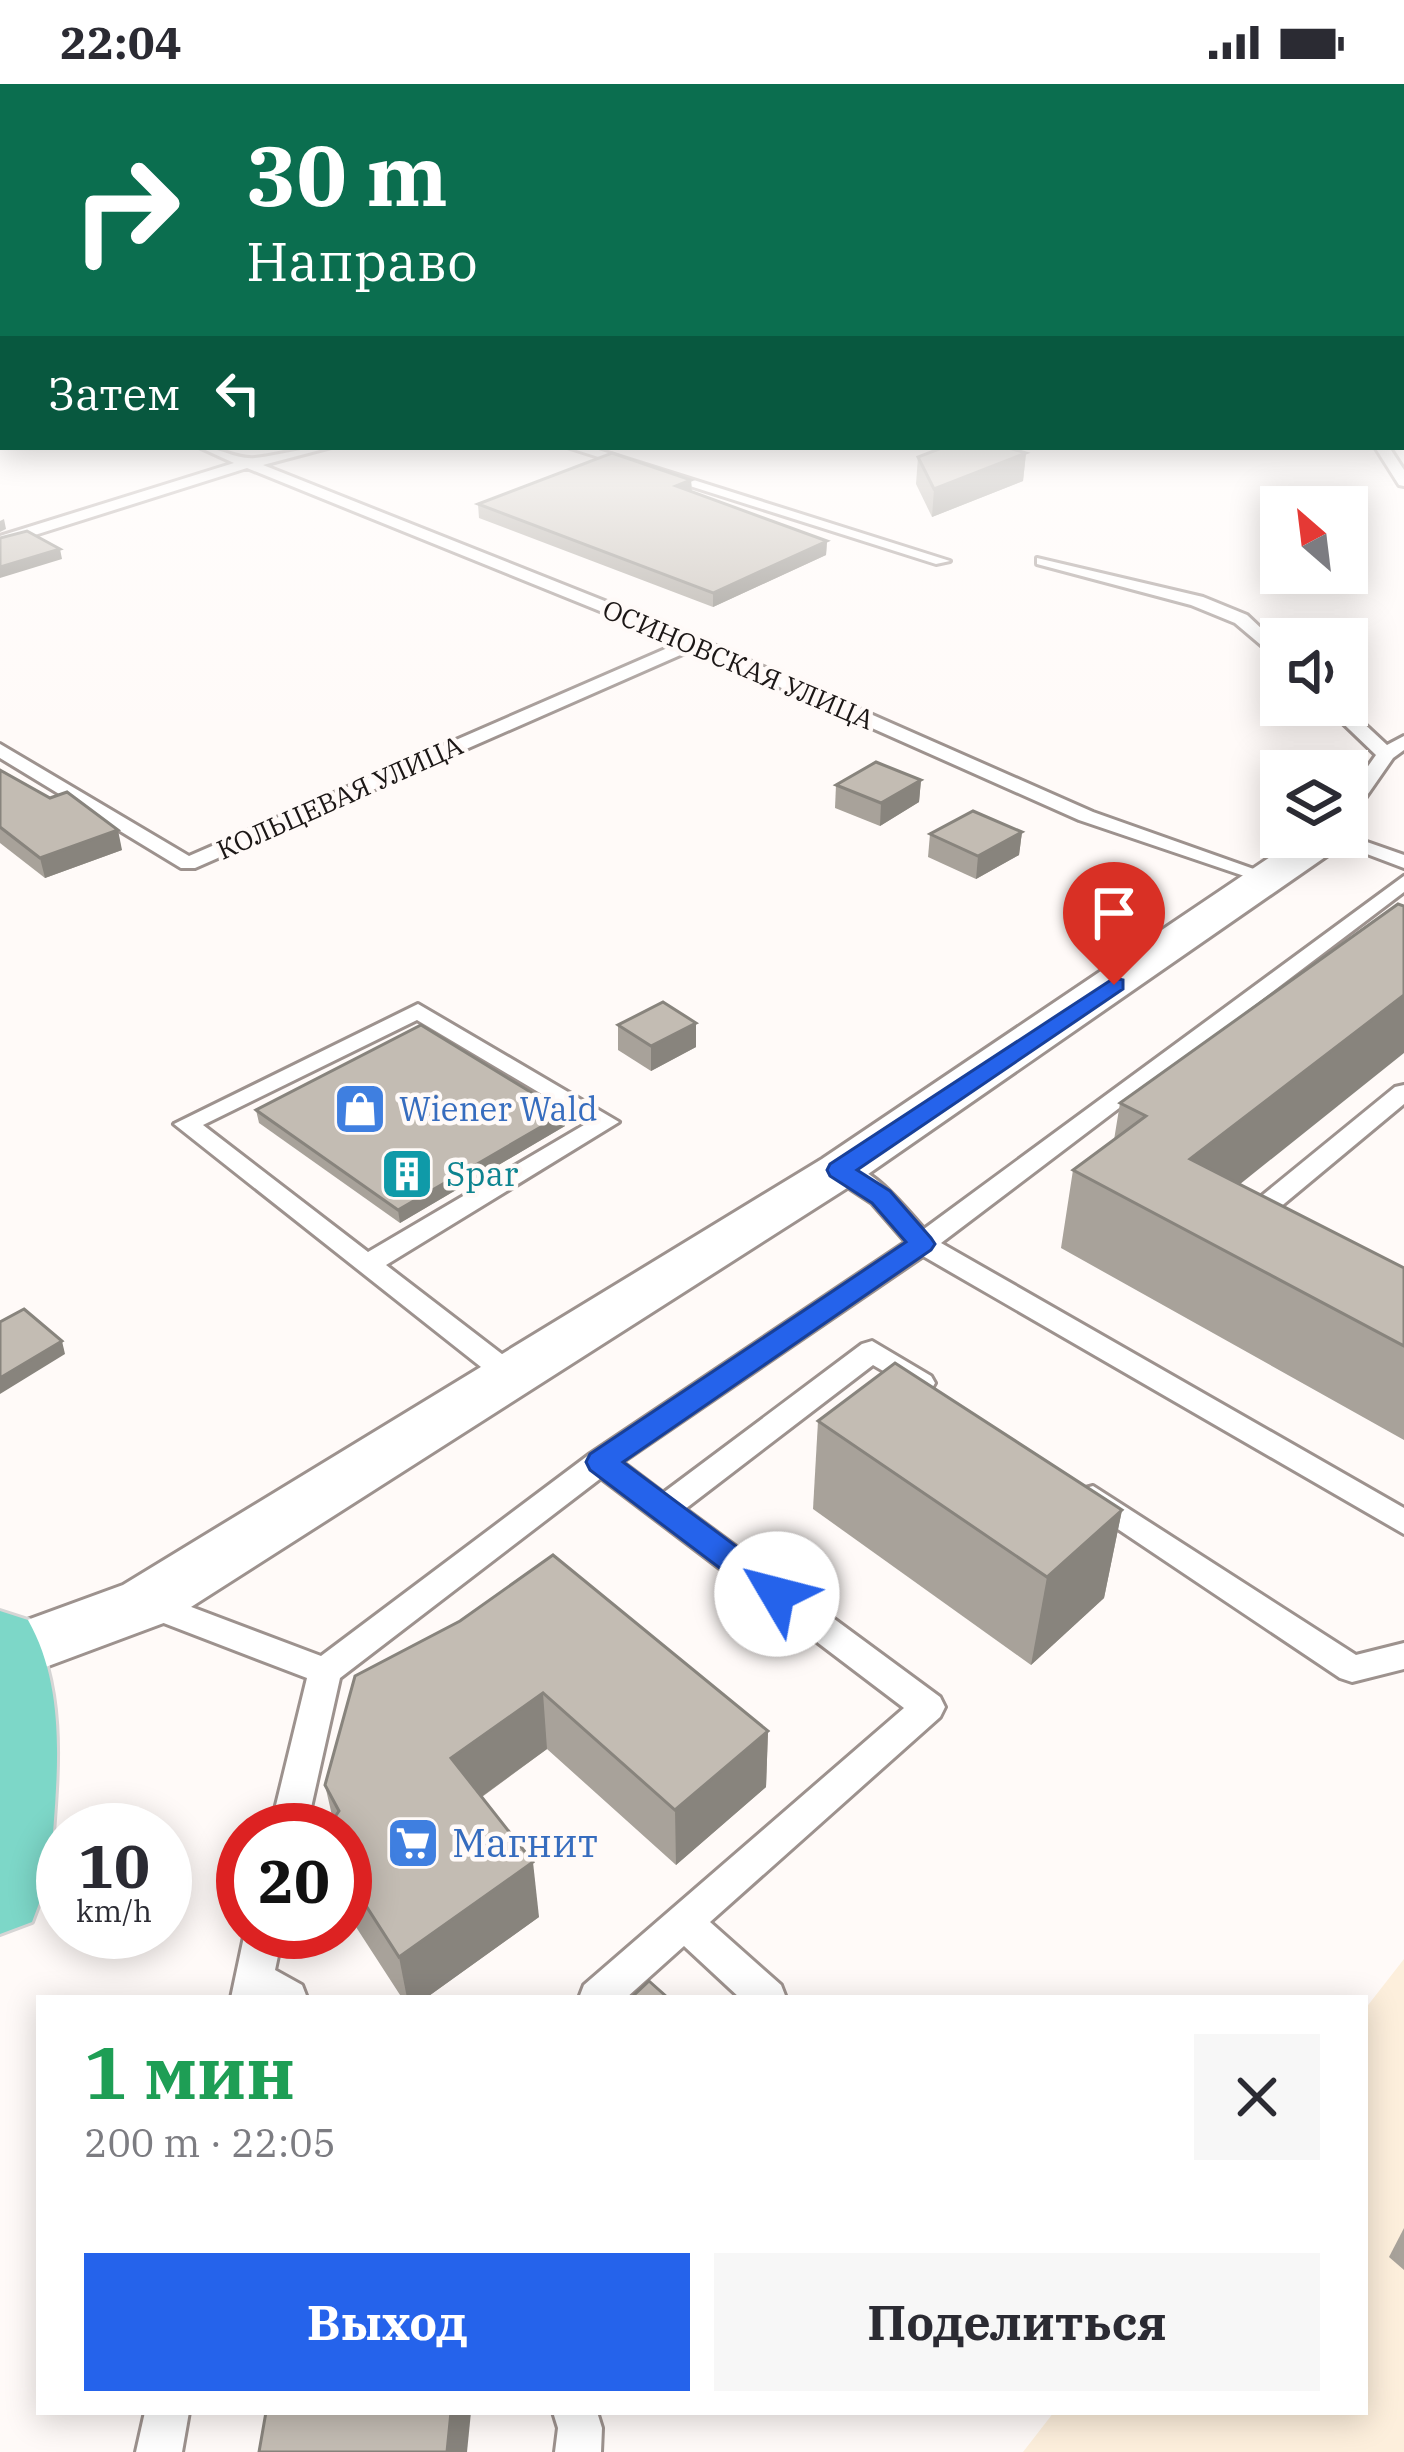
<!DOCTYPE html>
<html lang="ru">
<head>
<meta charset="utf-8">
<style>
	body { margin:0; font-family:"IBM Plex Serif",serif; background:#f7f7f7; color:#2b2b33; height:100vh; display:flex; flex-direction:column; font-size:45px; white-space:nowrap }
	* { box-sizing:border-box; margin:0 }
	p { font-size:39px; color:#7c7c81 }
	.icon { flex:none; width:66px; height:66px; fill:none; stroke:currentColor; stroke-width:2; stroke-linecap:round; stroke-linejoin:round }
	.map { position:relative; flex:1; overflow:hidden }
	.panel { position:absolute; left:36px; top:1911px; width:1332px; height:420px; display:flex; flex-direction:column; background:#fff; border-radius:0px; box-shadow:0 6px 30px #0003 }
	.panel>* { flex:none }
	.top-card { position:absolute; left:0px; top:0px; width:1404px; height:366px; box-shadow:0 6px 30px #0003; background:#0b6e4f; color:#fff; overflow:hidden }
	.needle { width:78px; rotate:332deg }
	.buttons { position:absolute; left:1260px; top:402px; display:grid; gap:24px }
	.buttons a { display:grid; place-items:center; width:108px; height:108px; border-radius:0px; background:#fff; box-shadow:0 6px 30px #0003; font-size:60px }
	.speed { position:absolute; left:36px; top:1719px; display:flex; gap:24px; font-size:60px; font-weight:700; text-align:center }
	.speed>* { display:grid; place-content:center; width:156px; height:156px; border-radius:50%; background:#fff; box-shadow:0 6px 30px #0003; line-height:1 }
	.speed small { font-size:30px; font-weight:400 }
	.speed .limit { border:18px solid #d22; background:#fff; color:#111 }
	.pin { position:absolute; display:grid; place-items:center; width:102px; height:102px; color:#fff; margin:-123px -51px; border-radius:50% 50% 50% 0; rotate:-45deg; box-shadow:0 0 12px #0007 }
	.pin .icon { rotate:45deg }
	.me { position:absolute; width:132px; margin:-66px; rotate:307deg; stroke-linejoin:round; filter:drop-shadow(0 0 9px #0008) }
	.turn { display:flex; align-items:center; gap:42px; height:252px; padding:0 48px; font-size:54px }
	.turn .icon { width:156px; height:156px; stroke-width:2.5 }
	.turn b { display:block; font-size:84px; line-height:102px }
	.then { display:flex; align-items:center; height:114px; padding:0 48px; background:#0003; gap:24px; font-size:45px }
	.round { display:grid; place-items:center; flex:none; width:126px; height:126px; border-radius:0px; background:#f7f7f7 }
	.overview { display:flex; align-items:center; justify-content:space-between; height:204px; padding:0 48px }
	h1 { font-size:72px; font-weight:800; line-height:90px; color:#1e9e55 }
	.cta { display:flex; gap:24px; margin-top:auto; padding:24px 48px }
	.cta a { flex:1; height:138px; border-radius:0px; background:#2563eb; color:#fff; font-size:48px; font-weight:800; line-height:138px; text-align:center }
	.cta a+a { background:#f7f7f7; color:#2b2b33 }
	.status { display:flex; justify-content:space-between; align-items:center; height:84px; padding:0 60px; background:#fff; direction:ltr }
	.status svg { height:33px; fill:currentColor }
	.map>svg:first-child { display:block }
	.education { fill:#fdefdc }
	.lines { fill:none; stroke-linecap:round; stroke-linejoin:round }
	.lane-casing { stroke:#9d928e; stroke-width:6 }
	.street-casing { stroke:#9d928e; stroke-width:6 }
	.primary-casing { stroke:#d6d5d5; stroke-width:6 }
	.lane { fill:#fff; fill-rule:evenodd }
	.street { fill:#fff; fill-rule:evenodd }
	.primary { fill:#7dd7c8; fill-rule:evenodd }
	.wall { fill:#a8a29a }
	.shaded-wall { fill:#88847d }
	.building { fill:#c3bcb3; stroke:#88847d; stroke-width:3 }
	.route { fill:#2563eb; stroke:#184099; stroke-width:3 }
	.labels { text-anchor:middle; stroke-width:9; stroke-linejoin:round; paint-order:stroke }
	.far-street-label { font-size:27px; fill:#1c1716; stroke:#fffaf8 }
	.shop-label { font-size:33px; fill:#366cbe; stroke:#fffaf8; text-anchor:start }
	.culture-label { font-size:33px; fill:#0d838f; stroke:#fffaf8; text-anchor:start }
	.near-shop-label { font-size:39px; fill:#366cbe; stroke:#fffaf8; text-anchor:start }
</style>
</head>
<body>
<div class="status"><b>22:04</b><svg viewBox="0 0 49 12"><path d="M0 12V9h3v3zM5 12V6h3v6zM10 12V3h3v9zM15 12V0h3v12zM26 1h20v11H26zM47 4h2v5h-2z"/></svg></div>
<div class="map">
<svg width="1404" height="2368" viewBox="0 0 1404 2368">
	<rect width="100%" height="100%" fill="#fffaf8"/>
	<!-- education -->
	<polygon class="education" points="1404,1875 1404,2368 1023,2368 1054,2328 1365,2328 1365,1925"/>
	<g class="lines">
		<!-- lane casing -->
		<g class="lane-casing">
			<g id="lane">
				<path d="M 199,363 C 218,363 237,376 255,374 C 281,371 304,363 331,363 L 263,381 L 700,555 L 1093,728 L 1282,795 L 1272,801 L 1265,799 L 1079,736 L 694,565 L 195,784 L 181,784 L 0,674 L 0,660 L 189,772 L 679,559 L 247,384 L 0,462 L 0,452 L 234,379 Z"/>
				<polygon points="567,363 589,363 950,477 936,480"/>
				<polygon points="1375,363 1389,363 1404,386 1404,402 1399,401"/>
				<polygon points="1037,474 1203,513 1247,531 1281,563 1281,578 1235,539 1191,521 1037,480"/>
				<polygon points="1324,621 1344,621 1387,661 1404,652 1404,666 1393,674 1354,730 1347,732 1347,712 1376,671"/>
				<polygon points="1347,751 1404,771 1404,784 1322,753"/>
				<path d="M 1404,792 L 1404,808 L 941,1159 L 1404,1424 L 1404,1450 L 923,1172 L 622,1378 L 663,1409 L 862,1260 L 872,1257 L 931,1292 L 935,1299 L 931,1306 L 921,1309 L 873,1281 L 685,1425 L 940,1613 L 945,1623 L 940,1633 L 710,1838 L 781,1901 L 786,1914 L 740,1914 L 684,1862 L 626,1914 L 579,1914 L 584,1901 L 904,1624 L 601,1394 L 340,1594 L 306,1746 L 270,1746 L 307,1594 L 135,1528 L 130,1519 L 135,1510 L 146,1506 L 157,1510 L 321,1572 L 590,1370 L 906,1158 L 872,1119 L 831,1092 L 827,1086 L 831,1080 C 866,1072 903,1122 924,1145 Z"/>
				<path d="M 418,920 L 619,1038 L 386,1181 L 520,1284 L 524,1291 L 520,1298 L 500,1298 L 174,1040 ZM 417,936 L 589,1038 L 368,1168 L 203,1041 Z"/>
				<polygon points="1404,1001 1404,1020 1255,1144 1237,1144 1233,1138 1237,1132 1395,1003"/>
				<polygon points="1093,1402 1356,1571 1404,1559 1404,1585 1352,1598 1340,1594 1082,1421 1078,1413 1082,1405"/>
				<polygon points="245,1848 283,1848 275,1886 302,1901 307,1914 231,1914"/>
				<polygon points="145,2328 189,2328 182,2368 136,2368"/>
				<polygon points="553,2328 597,2328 602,2344 601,2368 555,2368 558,2344"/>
			</g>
		</g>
		<!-- street casing -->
		<g class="street-casing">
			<polygon id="street" points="1300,753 1347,753 1341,762 858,1097 169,1537 0,1600 0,1546 123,1501 822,1075"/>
		</g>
		<!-- primary casing -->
		<g class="primary-casing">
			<path id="primary" d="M 0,1527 L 28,1536 C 71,1612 55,1707 50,1790 L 32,1838 L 0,1850 Z"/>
		</g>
		<!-- lane -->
		<use href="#lane" class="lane"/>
		<!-- street -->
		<use href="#street" class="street"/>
		<!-- primary -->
		<use href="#primary" class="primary"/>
	</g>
	<!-- wall -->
	<g class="wall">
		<polygon points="1026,369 1023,397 932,433 916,400 918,373"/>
		<polygon points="691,396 692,408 827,457 826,471 713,523 479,434 478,420"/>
		<polygon points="0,686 122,766 45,794 0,759"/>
		<polygon points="921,696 919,718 880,742 835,724 836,701"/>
		<polygon points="1022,748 1019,771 976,795 928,773 930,750"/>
		<polygon points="1404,822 1240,1100 1404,1184 1404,1356 1061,1164 1073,1086 1114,1056 1120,1019"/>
		<polygon points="696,939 696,963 651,987 618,966 618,941"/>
		<polygon points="256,1026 565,1029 565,1042 400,1139 259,1039"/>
		<polygon points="818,1337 1122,1426 1104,1514 1031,1581 813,1425"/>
		<polygon points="460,1537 768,1647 766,1703 676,1781 547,1665 482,1713 539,1833 426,1914 402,1914 345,1826 345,1746 333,1736 325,1701"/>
		<polygon points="1404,2144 1404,2186 1389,2173"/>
	</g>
	<!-- shaded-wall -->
	<g class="shaded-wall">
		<polygon points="1026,369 1023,397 932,433 934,405"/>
		<polygon points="691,396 692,410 676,402"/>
		<polygon points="4,435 6,445 0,448 0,437"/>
		<polygon points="827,457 826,471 713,523 713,509"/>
		<polygon points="60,465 62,475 0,494 0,483"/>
		<polygon points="921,696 919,718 880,742 881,719"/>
		<polygon points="118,746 122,766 45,794 40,774"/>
		<polygon points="1022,748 1019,771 976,795 978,772"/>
		<polygon points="1404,911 1404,969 1184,1145 1190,1075"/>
		<polygon points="696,939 696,963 651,987 651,962"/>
		<polygon points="565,1029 565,1042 400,1139 398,1126"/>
		<polygon points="62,1257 65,1270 0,1310 0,1294"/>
		<polygon points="1122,1426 1104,1514 1031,1581 1047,1493"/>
		<polygon points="543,1609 547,1665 459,1729 451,1674"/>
		<polygon points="768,1647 766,1703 676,1781 675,1726"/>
		<polygon points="533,1778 539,1833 426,1914 407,1914 399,1873"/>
		<polygon points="451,2328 471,2328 467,2368 447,2368"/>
	</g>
	<!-- building -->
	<g class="building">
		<polygon points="944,363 1006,363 1026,369 934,405 918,373"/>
		<polygon points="612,369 691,396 676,402 827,457 713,509 478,420"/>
		<polygon points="27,447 60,465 0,483 0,454"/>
		<polygon points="876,678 921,696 881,719 836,701"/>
		<polygon points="0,686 50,714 67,708 118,746 40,774 0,743"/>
		<polygon points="973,727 1022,748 978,772 930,750"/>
		<polygon points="1398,820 1404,822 1404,911 1190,1075 1404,1184 1404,1262 1073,1086 1146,1032 1120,1019"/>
		<polygon points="663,918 696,939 651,962 618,941"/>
		<polygon points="421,941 565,1029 398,1126 256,1026"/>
		<polygon points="24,1225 62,1257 0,1294 0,1238"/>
		<polygon points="895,1279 1122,1426 1047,1493 818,1337"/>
		<polygon points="553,1471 768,1647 675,1726 543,1609 451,1674 533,1778 399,1873 345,1789 345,1746 326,1746 339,1727 325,1701 355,1592 460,1537"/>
		<polygon points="649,1897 668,1914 631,1914"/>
		<polygon points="266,2328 451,2328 447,2368 259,2368"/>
	</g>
	<!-- sky -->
	<linearGradient id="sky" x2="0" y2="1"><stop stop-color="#76afdf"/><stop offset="0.5" stop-color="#fffdfc"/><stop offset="1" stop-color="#fffdfc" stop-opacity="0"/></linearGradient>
	<rect width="1404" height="661" fill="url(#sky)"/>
	<!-- route -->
	<polygon class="route" points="1114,894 1123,896 1123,905 857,1086 890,1107 931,1154 935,1160 931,1166 623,1378 788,1501 793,1510 788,1519 777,1522 766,1519 590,1386 586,1378 590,1370 906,1158 872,1119 830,1092 827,1086 830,1080"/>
	<!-- icons -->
	<defs>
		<g id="shop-square" transform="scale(2.7)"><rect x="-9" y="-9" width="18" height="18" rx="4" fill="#3f7fe0" stroke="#fffaf8"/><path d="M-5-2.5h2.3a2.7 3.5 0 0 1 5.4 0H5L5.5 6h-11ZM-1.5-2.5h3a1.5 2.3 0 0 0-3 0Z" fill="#fff"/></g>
		<g id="building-square" transform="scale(2.7)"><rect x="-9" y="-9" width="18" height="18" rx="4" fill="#0f9aa8" stroke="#fffaf8"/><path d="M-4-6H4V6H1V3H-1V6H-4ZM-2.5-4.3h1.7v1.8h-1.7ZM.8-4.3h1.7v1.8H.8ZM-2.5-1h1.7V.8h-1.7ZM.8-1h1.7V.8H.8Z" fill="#fff"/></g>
		<g id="supermarket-square" transform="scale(2.7)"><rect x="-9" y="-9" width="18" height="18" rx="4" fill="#3f7fe0" stroke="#fffaf8"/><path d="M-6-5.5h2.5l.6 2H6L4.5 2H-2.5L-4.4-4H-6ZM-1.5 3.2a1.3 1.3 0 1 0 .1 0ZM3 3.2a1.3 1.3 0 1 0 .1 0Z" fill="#fff"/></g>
	</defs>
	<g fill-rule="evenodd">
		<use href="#shop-square" x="360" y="1025"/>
		<use href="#building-square" x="407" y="1090"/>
		<use href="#supermarket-square" x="413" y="1759"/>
	</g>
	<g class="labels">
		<!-- far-street labels -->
		<g class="far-street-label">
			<text transform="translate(738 581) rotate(23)" y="9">ОСИНОВСКАЯ УЛИЦА</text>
			<text transform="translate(340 714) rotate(-24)" y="9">КОЛЬЦЕВАЯ УЛИЦА</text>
		</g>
		<!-- shop labels -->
		<g class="shop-label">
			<text x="399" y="1037">Wiener Wald</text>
		</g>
		<!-- culture labels -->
		<g class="culture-label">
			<text x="446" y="1102">Spar</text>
		</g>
		<!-- near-shop labels -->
		<g class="near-shop-label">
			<text x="452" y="1773">Магнит</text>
		</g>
	</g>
</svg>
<div class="buttons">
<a><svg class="needle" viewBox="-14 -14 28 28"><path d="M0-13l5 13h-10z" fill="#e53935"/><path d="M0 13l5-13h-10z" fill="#7c7c81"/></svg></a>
<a><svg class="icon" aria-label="sound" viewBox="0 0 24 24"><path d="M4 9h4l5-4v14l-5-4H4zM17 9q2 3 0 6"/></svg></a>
<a><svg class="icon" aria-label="layers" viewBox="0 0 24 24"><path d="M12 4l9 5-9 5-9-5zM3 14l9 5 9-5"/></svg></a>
</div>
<div class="speed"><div>10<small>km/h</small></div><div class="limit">20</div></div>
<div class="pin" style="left:1114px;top:901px;background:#d93025"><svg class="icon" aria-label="arrive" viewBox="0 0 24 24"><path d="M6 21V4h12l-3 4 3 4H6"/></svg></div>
<svg class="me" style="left:777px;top:1510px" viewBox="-20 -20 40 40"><circle r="19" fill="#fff"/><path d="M0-13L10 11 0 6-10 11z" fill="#2563eb"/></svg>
<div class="top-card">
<div class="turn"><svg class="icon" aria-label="right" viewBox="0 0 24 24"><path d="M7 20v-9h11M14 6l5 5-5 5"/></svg><div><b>30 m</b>Направо</div></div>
<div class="then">Затем<svg class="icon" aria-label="left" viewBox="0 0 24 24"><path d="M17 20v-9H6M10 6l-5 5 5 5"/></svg></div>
</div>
<section class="panel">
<div class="overview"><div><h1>1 мин</h1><p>200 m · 22:05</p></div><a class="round"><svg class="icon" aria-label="close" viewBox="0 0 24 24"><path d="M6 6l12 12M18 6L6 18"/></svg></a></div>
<div class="cta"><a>Выход</a><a>Поделиться</a></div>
</section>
</div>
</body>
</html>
